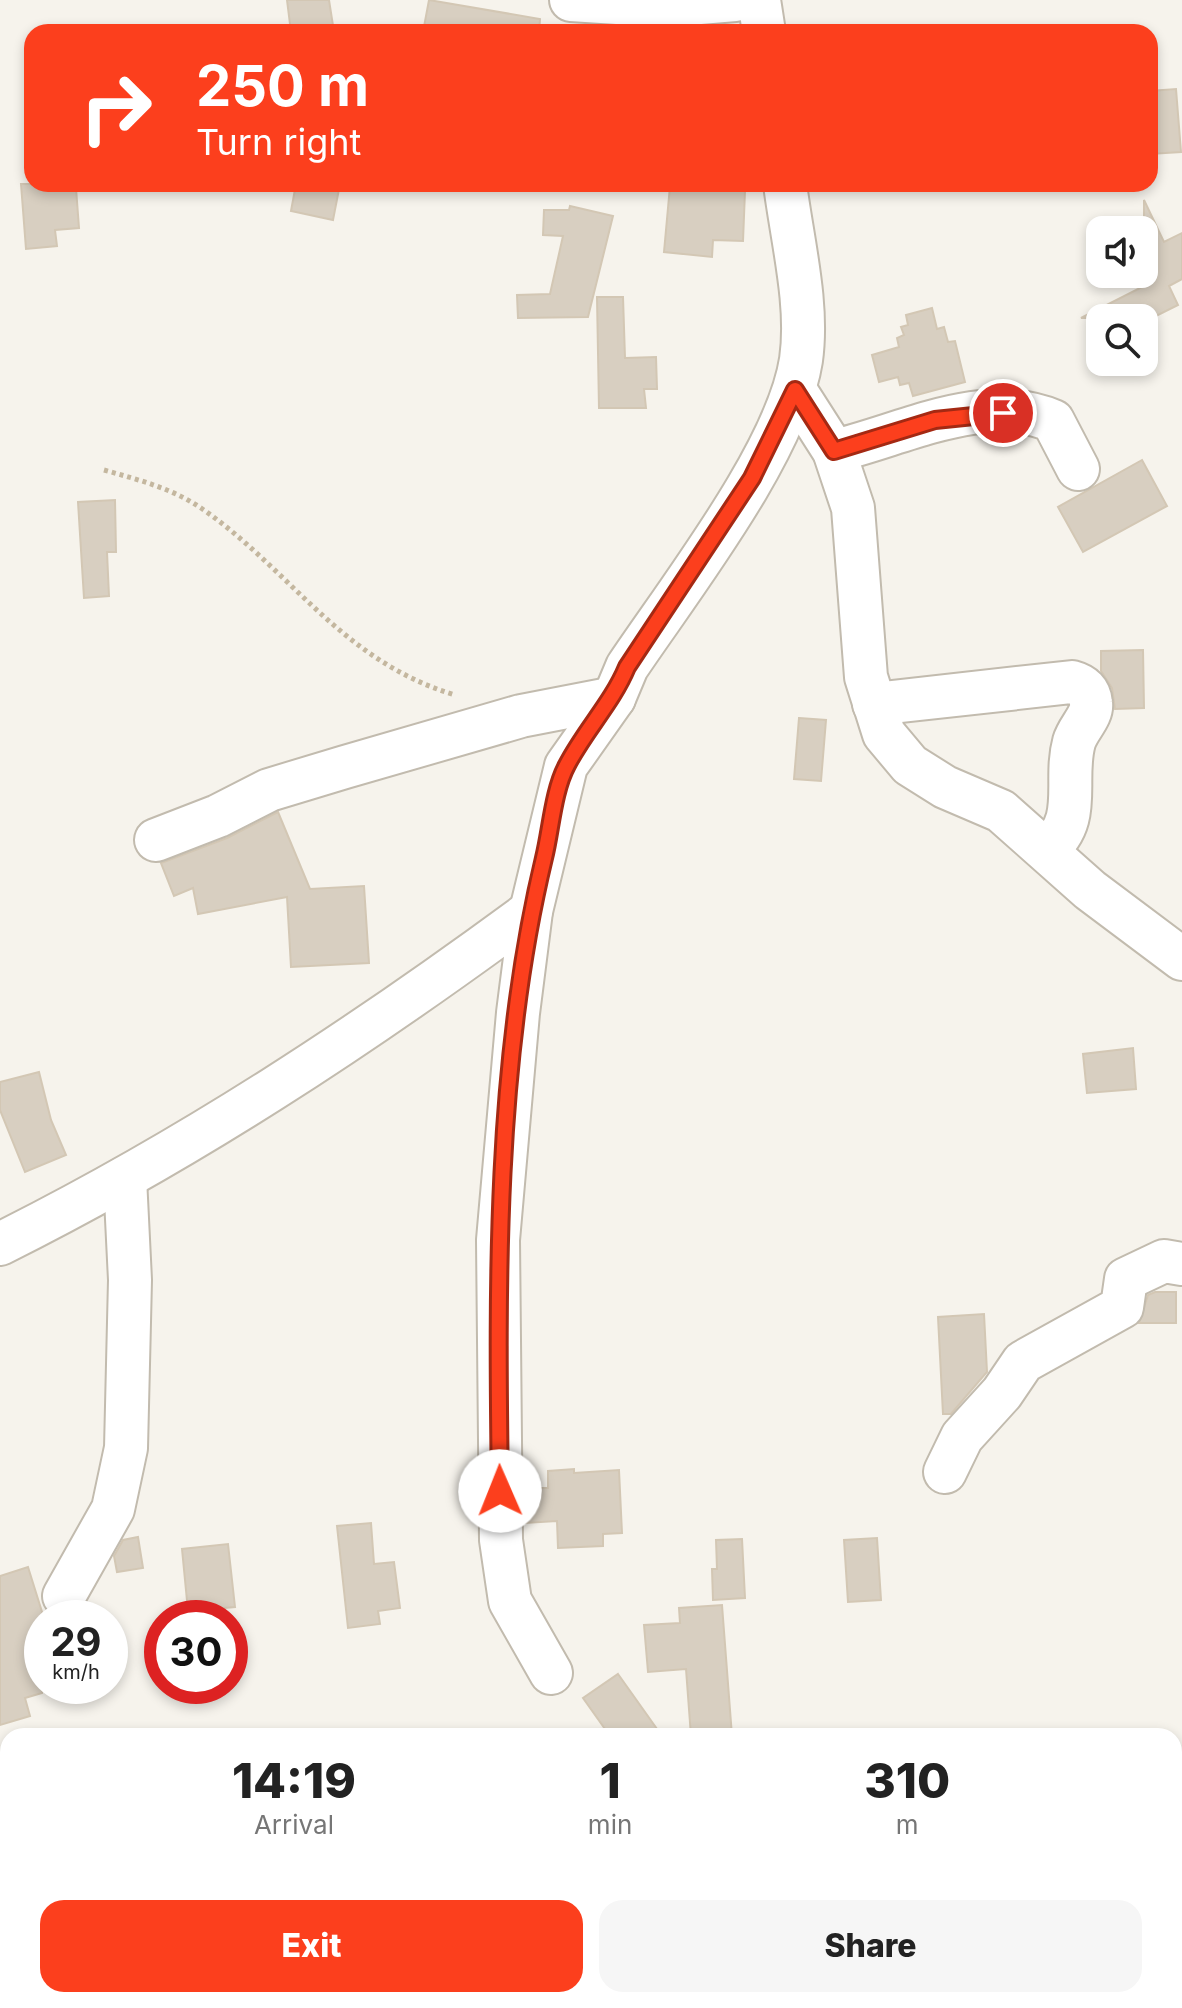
<!DOCTYPE html>
<html lang="en">
<head>
<meta charset="utf-8">
<style>
	body { margin:0; font-family:Inter,sans-serif; background:#f6f6f6; color:#222; height:100vh; display:flex; flex-direction:column; font-size:30px; white-space:nowrap }
	* { box-sizing:border-box; margin:0 }
	p { font-size:26px; color:#767676 }
	.icon { flex:none; width:44px; height:44px; fill:none; stroke:currentColor; stroke-width:2; stroke-linecap:round; stroke-linejoin:round }
	.map { position:relative; flex:1; overflow:hidden }
	.drawer { position:absolute; left:0px; top:1728px; width:1182px; height:280px; display:flex; flex-direction:column; background:#fff; border-radius:24px 24px 0 0; box-shadow:0 4px 12px #0003 }
	.drawer>* { flex:none }
	.guide { position:absolute; left:24px; top:24px; width:1134px; height:168px; border-radius:24px; box-shadow:0 4px 12px #0003; background:#fc3f1d; color:#fff; overflow:hidden }
	.buttons { position:absolute; left:1086px; top:216px; display:grid; gap:16px }
	.buttons a { display:grid; place-items:center; width:72px; height:72px; border-radius:16px; background:#fff; box-shadow:0 4px 12px #0003; font-size:40px }
	.speed { position:absolute; left:24px; top:1600px; display:flex; gap:16px; font-size:40px; font-weight:700; text-align:center }
	.speed>* { display:grid; place-content:center; width:104px; height:104px; border-radius:50%; background:#fff; box-shadow:0 4px 12px #0003; line-height:1 }
	.speed small { font-size:20px; font-weight:400 }
	.speed .limit { border:12px solid #d22; background:#fff; color:#111 }
	.pin { position:absolute; display:grid; place-items:center; width:68px; height:68px; color:#fff; margin:-34px; border:4px solid #fff; border-radius:50%; box-shadow:0 2px 8px #0007 }
	.me { position:absolute; width:88px; margin:-44px; rotate:359deg; stroke-linejoin:round; filter:drop-shadow(0 0 6px #0008) }
	.turn { display:flex; align-items:center; gap:28px; height:168px; padding:0 40px; font-size:36px }
	.turn .icon { width:104px; height:104px; stroke-width:2.5 }
	.turn b { display:block; font-size:56px; line-height:68px }
	.eta { display:flex; justify-content:space-evenly; align-items:center; height:136px; text-align:center }
	.eta b { font-size:48px; font-weight:800; line-height:56px }
	.cta { display:flex; gap:16px; margin-top:auto; padding:16px 40px }
	.cta a { flex:1; height:92px; border-radius:24px; background:#fc3f1d; color:#fff; font-size:32px; font-weight:800; line-height:92px; text-align:center }
	.cta a+a { background:#f6f6f6; color:#222 }
	.map>svg:first-child { display:block }
	.building { fill:#d8cfc1; stroke:#d3c7b4; stroke-width:2 }
	.lines { fill:none; stroke-linecap:round; stroke-linejoin:round }
	.minor-casing { stroke:#c2bbae; stroke-width:46 }
	.path { stroke:#c4b79f; stroke-width:5; stroke-dasharray:4 4; stroke-linecap:butt }
	.minor { stroke:#fff; stroke-width:42 }
	.route-casing { stroke:#a42913; stroke-width:20 }
	.route { stroke:#fc3f1d; stroke-width:14 }
</style>
</head>
<body>
<div class="map">
<svg width="1182" height="2008" viewBox="0 0 1182 2008">
	<rect width="100%" height="100%" fill="#f6f3ec"/>
	<!-- building -->
	<g class="building">
		<polygon points="287,0 329,0 334,32 291,32"/>
		<polygon points="429,0 540,19 539,32 423,32"/>
		<polygon points="1176,89 1181,152 1150,154 1150,91"/>
		<polygon points="21,184 66,184 67,188 76,188 79,228 55,230 57,246 26,249"/>
		<polygon points="296,184 340,184 333,220 291,211"/>
		<polygon points="670,186 745,191 743,241 713,240 712,257 664,252"/>
		<polygon points="1144,200 1164,242 1182,233 1182,279 1169,286 1178,305 1152,318 1081,318 1152,282 1144,265"/>
		<polygon points="570,206 613,216 588,317 518,318 517,295 550,294 563,236 543,235 544,210 569,210"/>
		<polygon points="597,297 623,297 625,358 656,357 657,389 644,389 646,408 599,408"/>
		<polygon points="932,308 937,329 944,327 948,342 955,341 965,382 913,396 909,383 900,385 898,377 879,382 872,355 899,347 897,338 904,335 901,327 908,325 906,315"/>
		<polygon points="1142,460 1167,506 1083,552 1058,507"/>
		<polygon points="115,500 116,552 107,552 109,596 84,598 78,502"/>
		<polygon points="1143,650 1144,708 1115,709 1112,688 1101,671 1101,651"/>
		<polygon points="799,718 826,720 821,781 794,779"/>
		<polygon points="278,812 310,889 364,886 369,963 291,967 287,897 198,914 193,888 174,896 161,863 227,838"/>
		<polygon points="1133,1048 1136,1089 1087,1093 1083,1054"/>
		<polygon points="39,1072 51,1120 66,1155 25,1172 0,1110 0,1082"/>
		<polygon points="1155,1292 1176,1292 1176,1323 1139,1323 1148,1295"/>
		<polygon points="984,1314 987,1372 951,1414 943,1414 938,1317"/>
		<polygon points="574,1469 574,1473 619,1470 622,1533 603,1534 603,1546 558,1548 557,1521 525,1523 524,1488 548,1488 548,1471"/>
		<polygon points="371,1523 374,1564 394,1562 400,1608 378,1611 380,1624 348,1628 337,1526"/>
		<polygon points="138,1537 143,1568 117,1572 114,1556 123,1540"/>
		<polygon points="877,1538 881,1600 848,1602 844,1540"/>
		<polygon points="742,1539 745,1598 713,1600 712,1569 717,1569 716,1540"/>
		<polygon points="228,1544 235,1607 188,1611 182,1549"/>
		<polygon points="28,1567 42,1612 42,1693 25,1698 30,1716 0,1725 0,1576"/>
		<polygon points="722,1605 732,1736 691,1736 686,1669 648,1672 644,1625 680,1623 679,1608"/>
		<polygon points="618,1674 662,1736 610,1736 583,1698"/>
	</g>
	<g class="lines">
		<!-- minor casing -->
		<g class="minor-casing">
			<g id="minor">
				<polyline points="571,0 664,6 735,0"/>
				<polyline points="759,0 764,32"/>
				<polyline points="795,390 834,451 853,508 866,677 884,734 910,765 945,787 1001,811 1090,890 1182,959"/>
				<path d="M 834,451 C 903,435 983,391 1053,421 L 1078,469"/>
				<path d="M 874,704 L 1072,682 C 1083,685 1090,691 1091,703 C 1093,716 1078,728 1074,742 C 1063,782 1084,820 1046,850"/>
				<polyline points="156,840 218,816 269,790 345,767 521,716 614,698"/>
				<path d="M 0,1244 C 190,1149 360,1037 531,911"/>
				<polyline points="945,1472 962,1437 1002,1393 1023,1362 1122,1307 1126,1279 1164,1261 1182,1264"/>
				<polyline points="64,1596 113,1509 126,1448 130,1280 125,1178"/>
				<path d="M 551,1673 L 510,1601 L 501,1540 L 498,1240 L 518,1013 L 531,911 L 566,766 L 614,698 L 627,667 C 680,588 787,451 801,360 C 809,304 792,240 785,184"/>
			</g>
		</g>
		<!-- path -->
		<path class="path" d="M 104,470 C 139,480 171,488 201,508 C 291,570 341,661 455,695"/>
		<!-- minor -->
		<use href="#minor" class="minor"/>
	</g>
	<g class="lines">
		<!-- route casing -->
		<g class="route-casing">
			<path id="route" d="M 500,1491 C 497,1283 495,1061 544,858 C 551,830 553,791 567,765 C 585,730 612,703 627,667 L 752,478 L 795,390 L 834,451 L 935,420 L 1003,413"/>
		</g>
		<!-- route -->
		<use href="#route" class="route"/>
	</g>
</svg>
<div class="buttons">
<a><svg class="icon" aria-label="sound" viewBox="0 0 24 24"><path d="M4 9h4l5-4v14l-5-4H4zM17 9q2 3 0 6"/></svg></a>
<a><svg class="icon" aria-label="search" viewBox="0 0 24 24"><circle cx="10" cy="10" r="6"/><path d="M15 15l6 6"/></svg></a>
</div>
<div class="speed"><div>29<small>km/h</small></div><div class="limit">30</div></div>
<div class="pin" style="left:1003px;top:413px;background:#d93025"><svg class="icon" aria-label="arrive" viewBox="0 0 24 24"><path d="M6 21V4h12l-3 4 3 4H6"/></svg></div>
<svg class="me" style="left:500px;top:1491px" viewBox="-20 -20 40 40"><circle r="19" fill="#fff"/><path d="M0-13L10 11 0 6-10 11z" fill="#fc3f1d"/></svg>
<div class="guide">
<div class="turn"><svg class="icon" aria-label="right" viewBox="0 0 24 24"><path d="M7 20v-9h11M14 6l5 5-5 5"/></svg><div><b>250 m</b>Turn right</div></div>
</div>
<section class="drawer">
<div class="eta">
<div><b>14:19</b><p>Arrival</p></div>
<div><b>1</b><p>min</p></div>
<div><b>310</b><p>m</p></div>
</div>
<div class="cta"><a>Exit</a><a>Share</a></div>
</section>
</div>
</body>
</html>
